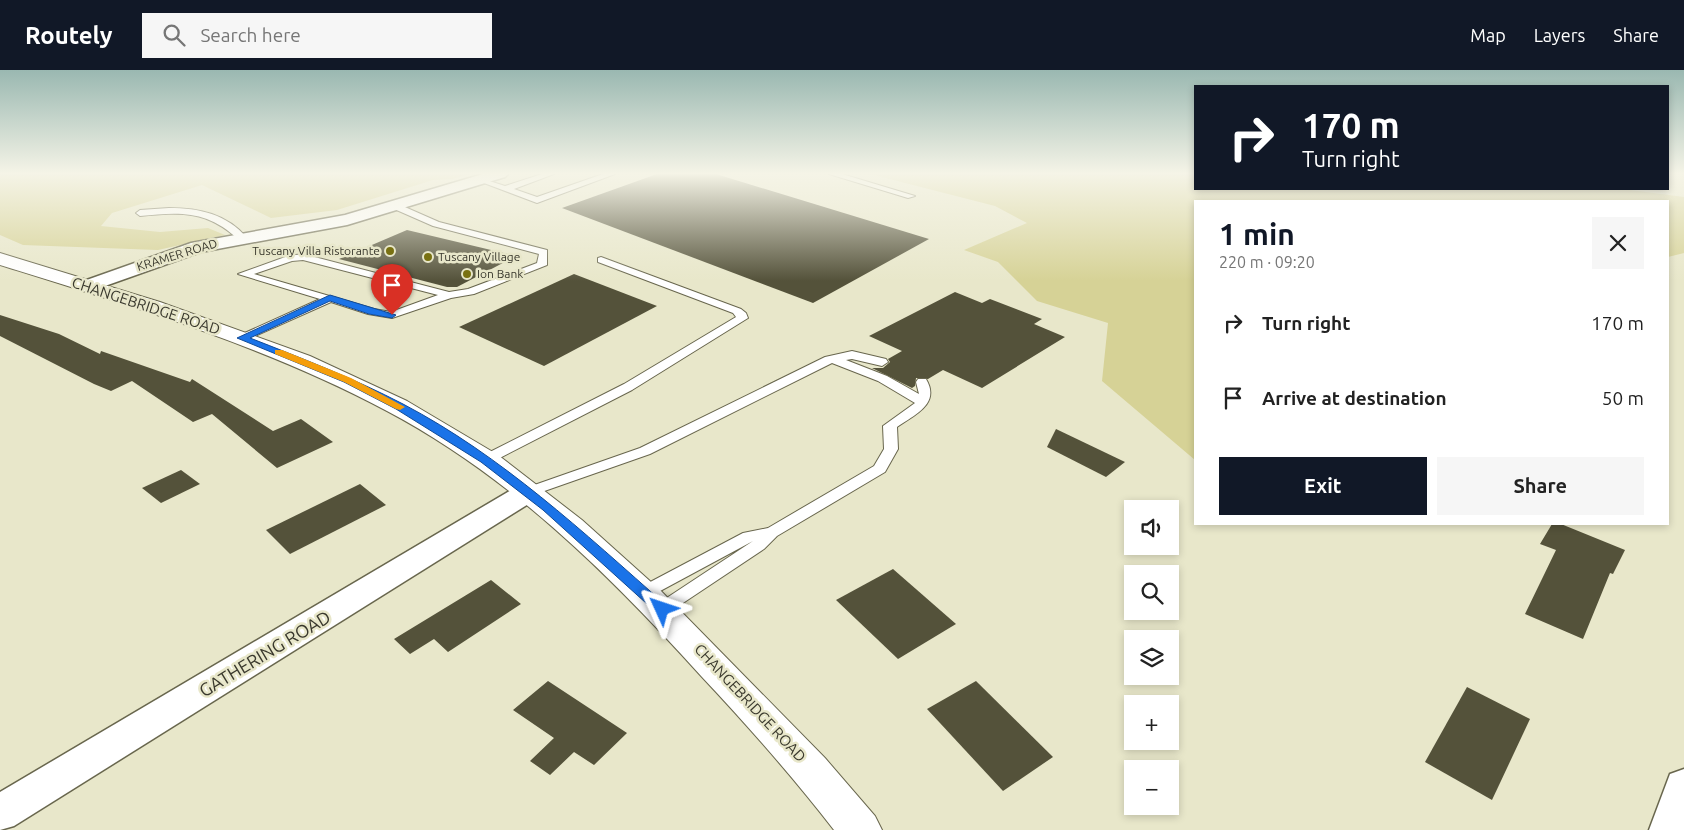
<!DOCTYPE html>
<html lang="en">
<head>
<meta charset="utf-8">
<style>
	body { margin:0; font-family:Ubuntu,sans-serif; background:#f6f6f6; color:#222; height:100vh; display:flex; flex-direction:column; font-size:19px; white-space:nowrap }
	* { box-sizing:border-box; margin:0 }
	p { font-size:16px; color:#767676 }
	.icon { flex:none; width:28px; height:28px; fill:none; stroke:currentColor; stroke-width:2; stroke-linecap:round; stroke-linejoin:round }
	.map { position:relative; flex:1; overflow:hidden }
	.side { position:absolute; left:1194px; top:130px; width:475px; height:325px; display:flex; flex-direction:column; background:#fff; border-radius:0px; box-shadow:0 2px 8px #0003 }
	.side>* { flex:none }
	.top-card { position:absolute; left:1194px; top:15px; width:475px; height:105px; border-radius:0px; box-shadow:0 2px 8px #0003; background:#111827; color:#fff; overflow:hidden }
	.fabs { position:absolute; left:1124px; top:430px; display:grid; gap:10px }
	.fabs a { display:grid; place-items:center; width:55px; height:55px; border-radius:0px; background:#fff; box-shadow:0 2px 8px #0003; font-size:25px }
	.pin { position:absolute; display:grid; place-items:center; width:42px; height:42px; color:#fff; margin:-51px -21px; border-radius:50% 50% 50% 0; rotate:-45deg; box-shadow:0 0 5px #0007 }
	.pin .icon { rotate:45deg }
	.me { position:absolute; width:55px; margin:-28px; rotate:312deg; stroke-linejoin:round; filter:drop-shadow(0 0 4px #0008) }
	.turn { display:flex; align-items:center; gap:18px; height:105px; padding:0 25px; font-size:22px }
	.turn .icon { width:65px; height:65px; stroke-width:2.5 }
	.turn b { display:block; font-size:35px; line-height:42px }
	.round { display:grid; place-items:center; flex:none; width:52px; height:52px; border-radius:0px; background:#f6f6f6 }
	.summary { display:flex; align-items:center; justify-content:space-between; height:85px; padding:0 25px }
	h1 { font-size:30px; font-weight:600; line-height:38px; color:#111827 }
	.primary-button { display:flex; gap:10px; margin-top:auto; padding:10px 25px }
	.primary-button a { flex:1; height:58px; border-radius:0px; background:#111827; color:#fff; font-size:20px; font-weight:600; line-height:58px; text-align:center }
	.primary-button a+a { background:#f6f6f6; color:#222 }
	ul { padding:0; list-style:none }
	li { display:flex; align-items:center; gap:15px; height:75px; padding:0 25px }
	li div { flex:1 }
	li b { display:block; font-size:19px }
	li em { font-style:normal }
	header { display:flex; align-items:center; gap:30px; box-sizing:border-box; height:70px; padding:0 25px; background:#111827; color:#fff }
	header strong { font-size:24px }
	nav { display:flex; gap:28px; margin-inline-start:auto; font-size:18px }
	.search { width:350px; height:45px; background:#f6f6f6; display:flex; align-items:center; gap:12px; box-sizing:border-box; padding:0 18px; border-radius:0px; color:#767676; font-size:19px }
	.map>svg:first-child { display:block }
	.green { fill:#d6d296 }
	.building { fill:#54523a }
	.lines { fill:none; stroke-linecap:round; stroke-linejoin:round }
	.service-casing { stroke:#68664d; stroke-width:2 }
	.minor-casing { stroke:#68664d; stroke-width:3 }
	.secondary-casing { stroke:#68664d; stroke-width:2 }
	.service { fill:#fff; fill-rule:evenodd }
	.minor { fill:#fff; fill-rule:evenodd }
	.secondary { fill:#fff; fill-rule:evenodd }
	.route { fill:#1a73e8; stroke:#114b97 }
	.slow { fill:#f59e0b }
	.poi-dot { fill:#797112; stroke:#e8e7ca; stroke-width:2 }
	.labels { text-anchor:middle; stroke-width:5; stroke-linejoin:round; paint-order:stroke }
	.far-poi-label { font-size:12px; fill:#39382d; stroke:#e8e7ca; text-anchor:start }
	.far-street-label { font-size:12px; fill:#39382d; stroke:#e8e7ca }
	.street-label { font-size:15px; fill:#39382d; stroke:#e8e7ca }
	.near-street-label { font-size:18px; fill:#39382d; stroke:#e8e7ca }
</style>
</head>
<body>
<header>
<strong>Routely</strong>
<div class="search"><svg class="icon" aria-label="search" viewBox="0 0 24 24"><circle cx="10" cy="10" r="6"/><path d="M15 15l6 6"/></svg>Search here</div>
<nav><a>Map</a><a>Layers</a><a>Share</a></nav>
</header>
<div class="map">
<svg width="1684" height="760" viewBox="0 0 1684 760">
	<rect width="100%" height="100%" fill="#e8e7ca"/>
	<!-- green -->
	<g class="green">
		<polygon points="0,104 470,104 452,109 433,110 337,140 271,148 202,115 112,143 101,156 160,162 208,158 225,165 158,180 23,175 0,165"/>
		<polygon points="870,104 1195,104 1195,119 1623,119 1684,127 1684,183 1668,187 1668,131 1195,131 1195,390 1102,311 1108,253 1037,231 998,192 964,180 1027,153 995,136"/>
	</g>
	<!-- building -->
	<g class="building">
		<polygon points="657,104 716,104 929,169 813,233 562,138"/>
		<polygon points="407,160 516,186 457,217 447,217 339,189"/>
		<polygon points="574,204 657,236 544,296 459,257"/>
		<polygon points="955,222 982,233 990,229 1042,249 1034,254 1065,267 982,318 943,300 928,309 916,308 915,316 912,318 872,298 883,298 890,292 888,289 902,281 869,266"/>
		<polygon points="0,245 59,264 100,284 101,281 190,312 192,309 273,361 301,349 333,372 277,398 212,344 193,352 132,311 111,321 94,314 0,266"/>
		<polygon points="1056,359 1125,392 1106,407 1047,377"/>
		<polygon points="181,400 200,414 161,433 142,418"/>
		<polygon points="360,414 386,435 290,484 266,460"/>
		<polygon points="1552,454 1561,454 1625,480 1613,504 1610,503 1583,569 1525,544 1556,480 1540,474"/>
		<polygon points="893,499 956,554 898,589 836,530"/>
		<polygon points="491,510 521,534 448,582 434,569 410,584 394,569"/>
		<polygon points="548,611 627,663 594,695 574,682 550,705 530,691 554,668 513,640"/>
		<polygon points="976,611 1053,687 1003,721 927,639"/>
		<polygon points="1467,617 1530,649 1492,730 1425,692"/>
	</g>
	<g class="lines">
		<!-- service casing -->
		<g class="service-casing">
			<g id="service">
				<polygon points="542,104 554,104 514,119 537,127 603,104 615,104 537,133 476,110 480,108 505,116"/>
				<polygon points="829,104 842,104 915,126 908,128"/>
				<path d="M 392,134 L 398,134 L 439,152 L 547,180 L 547,195 L 474,224 L 451,228 L 392,248 L 368,244 L 331,232 L 246,270 L 238,270 L 238,266 L 320,229 L 238,204 L 288,186 L 303,184 L 449,222 L 468,219 L 537,193 L 539,184 L 433,156 L 392,138 ZM 303,190 L 438,225 L 391,242 L 374,239 L 254,204 L 292,191 Z"/>
				<path d="M 169,138 C 199,138 227,144 247,168 L 239,170 C 207,140 181,142 140,146 L 136,143 L 140,140 Z"/>
				<polygon points="601,187 741,239 746,243 748,248 632,320 490,393 480,393 478,390 480,387 624,314 736,247 733,243 598,192 598,188"/>
				<path d="M 852,281 L 886,289 L 888,292 L 882,296 L 852,289 L 846,290 L 887,306 L 919,324 L 916,312 L 918,309 L 926,309 C 941,334 914,345 897,357 L 898,379 L 885,402 L 777,466 L 764,479 L 668,543 L 662,545 L 656,543 L 654,539 L 656,535 L 753,471 L 649,527 L 643,529 L 637,527 L 635,523 L 637,519 L 743,463 L 768,458 L 874,396 L 884,379 L 883,356 L 915,333 L 878,311 L 832,293 L 650,384 L 533,425 L 528,427 L 521,422 L 523,419 L 640,378 L 825,287 Z"/>
			</g>
		</g>
		<!-- minor casing -->
		<g class="minor-casing">
			<g id="minor">
				<polygon points="483,104 508,104 505,107 347,155 201,182 88,222 81,220 78,216 81,212 191,173 345,145"/>
				<polygon points="528,413 538,416 542,422 538,428 14,756 0,760 0,722 518,416"/>
				<polygon points="1684,699 1684,760 1649,760 1670,704"/>
			</g>
		</g>
		<!-- secondary casing -->
		<g class="secondary-casing">
			<path id="secondary" d="M 0,183 L 160,232 L 310,286 L 407,331 L 498,385 L 582,450 L 661,521 L 825,688 L 875,746 L 882,760 L 834,760 C 793,707 748,656 702,607 C 610,505 510,406 387,341 C 265,276 132,236 0,195 Z"/>
		</g>
		<!-- service -->
		<use href="#service" class="service"/>
		<!-- minor -->
		<use href="#minor" class="minor"/>
		<!-- secondary -->
		<use href="#secondary" class="secondary"/>
	</g>
	<!-- sky -->
	<linearGradient id="sky" x2="0" y2="1"><stop stop-color="#9ab8b1"/><stop offset="0.49" stop-color="#f5f4e7"/><stop offset="1" stop-color="#f5f4e7" stop-opacity="0"/></linearGradient>
	<rect width="1684" height="211" fill="url(#sky)"/>
	<!-- route -->
	<path class="route" d="M 330,225 L 396,245 L 392,248 L 369,244 L 330,231 L 250,268 C 301,288 353,308 403,334 C 502,386 583,462 667,536 L 669,539 L 667,543 L 657,543 L 543,440 L 481,392 L 396,339 L 344,312 L 237,268 Z"/>
	<!-- slow -->
	<polygon class="slow" points="275,280 282,280 351,308 405,337 400,340 396,339 344,312 275,284"/>
	<!-- markers -->
	<g class="poi-dot">
		<circle cx="390" cy="181" r="5"/>
		<circle cx="428" cy="187" r="5"/>
		<circle cx="467" cy="204" r="5"/>
	</g>
	<g class="labels">
		<!-- far-poi labels -->
		<g class="far-poi-label">
			<text x="380" y="185" text-anchor="end">Tuscany Villa Ristorante</text>
			<text x="438" y="191">Tuscany Village</text>
			<text x="477" y="208">Ion Bank</text>
		</g>
		<!-- far-street labels -->
		<g class="far-street-label">
			<text transform="translate(177 185) rotate(-17)" y="4">KRAMER ROAD</text>
		</g>
		<!-- street labels -->
		<g class="street-label">
			<text transform="translate(146 236) rotate(18)" y="5">CHANGEBRIDGE ROAD</text>
			<text transform="translate(750 633) rotate(47)" y="5">CHANGEBRIDGE ROAD</text>
		</g>
		<!-- near-street labels -->
		<g class="near-street-label">
			<text transform="translate(265 584) rotate(-31)" y="6">GATHERING ROAD</text>
		</g>
	</g>
</svg>
<div class="fabs">
<a><svg class="icon" aria-label="sound" viewBox="0 0 24 24"><path d="M4 9h4l5-4v14l-5-4H4zM17 9q2 3 0 6"/></svg></a>
<a><svg class="icon" aria-label="search" viewBox="0 0 24 24"><circle cx="10" cy="10" r="6"/><path d="M15 15l6 6"/></svg></a>
<a><svg class="icon" aria-label="layers" viewBox="0 0 24 24"><path d="M12 4l9 5-9 5-9-5zM3 14l9 5 9-5"/></svg></a>
<a>+</a>
<a>−</a>
</div>
<div class="pin" style="left:392px;top:245px;background:#d93025"><svg class="icon" aria-label="arrive" viewBox="0 0 24 24"><path d="M6 21V4h12l-3 4 3 4H6"/></svg></div>
<svg class="me" style="left:662px;top:539px" viewBox="-20 -20 40 40"><path d="M0-17L14 15 0 8-14 15z" fill="#1a73e8" stroke="#fff" stroke-width="4"/></svg>
<div class="top-card">
<div class="turn"><svg class="icon" aria-label="right" viewBox="0 0 24 24"><path d="M7 20v-9h11M14 6l5 5-5 5"/></svg><div><b>170 m</b>Turn right</div></div>
</div>
<section class="side">
<div class="summary"><div><h1>1 min</h1><p>220 m · 09:20</p></div><a class="round"><svg class="icon" aria-label="close" viewBox="0 0 24 24"><path d="M6 6l12 12M18 6L6 18"/></svg></a></div>
<ul>
<li><svg class="icon" aria-label="right" viewBox="0 0 24 24"><path d="M7 20v-9h11M14 6l5 5-5 5"/></svg><div><b>Turn right</b></div><em>170 m</em></li>
<li><svg class="icon" aria-label="arrive" viewBox="0 0 24 24"><path d="M6 21V4h12l-3 4 3 4H6"/></svg><div><b>Arrive at destination</b></div><em>50 m</em></li>
</ul>
<div class="primary-button"><a>Exit</a><a>Share</a></div>
</section>
</div>
</body>
</html>
